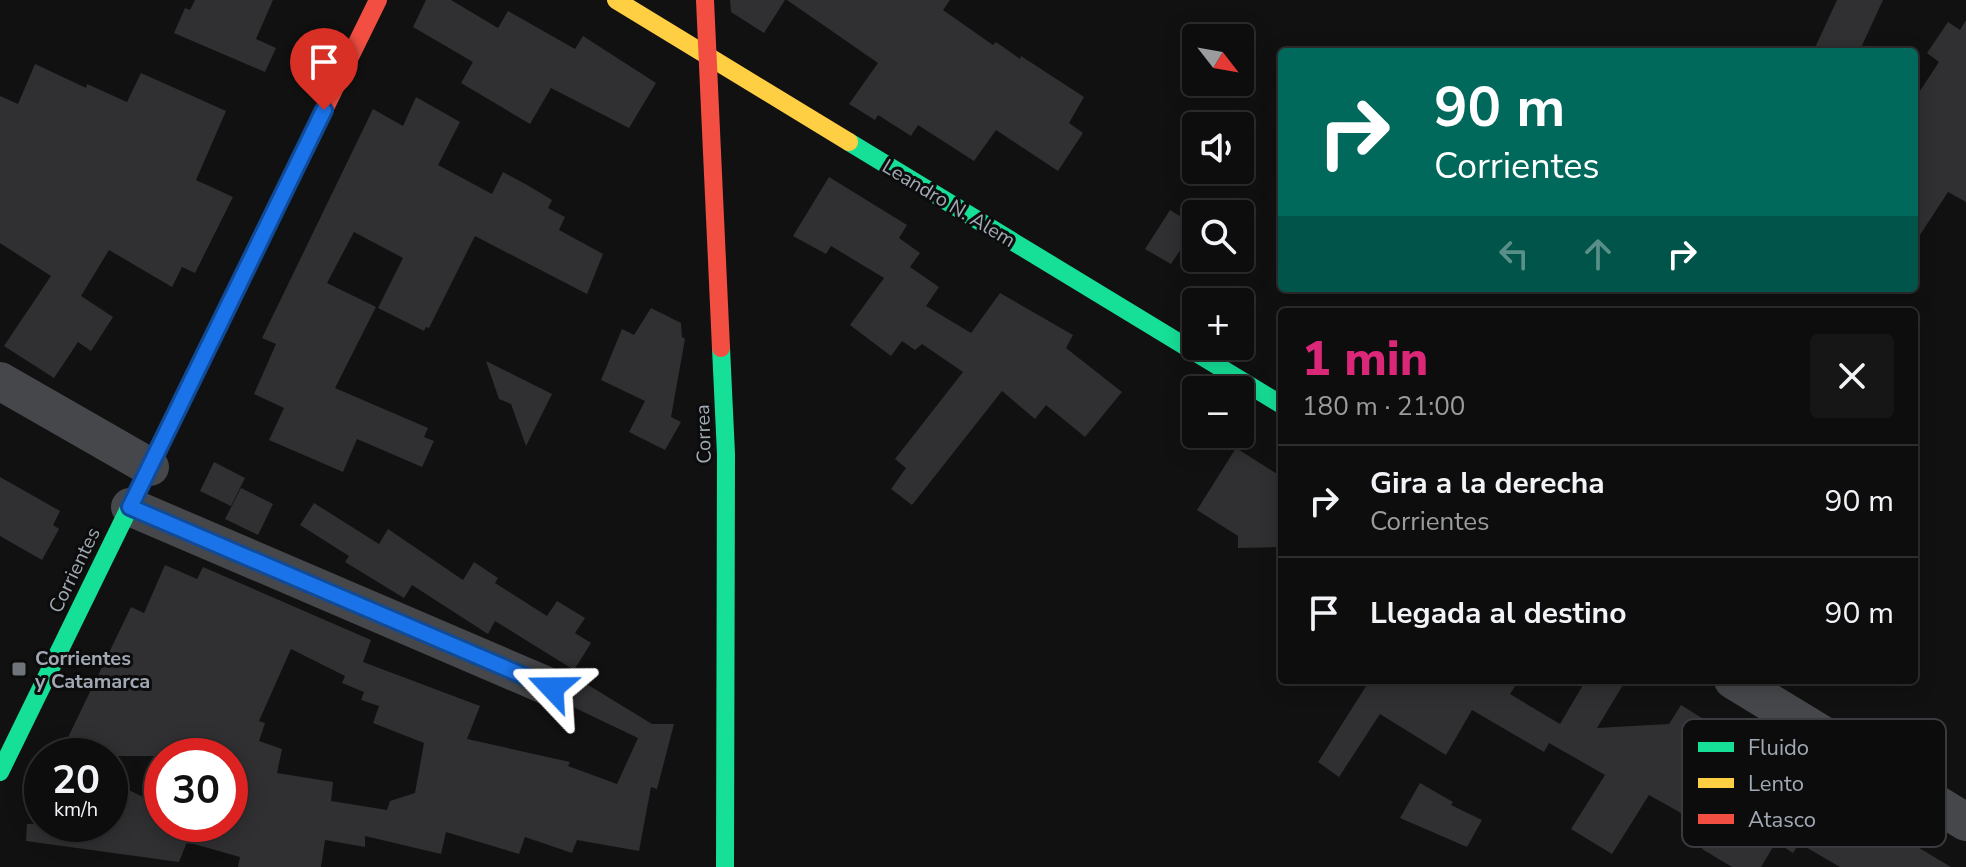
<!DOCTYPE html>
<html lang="es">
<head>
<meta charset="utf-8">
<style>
	body { margin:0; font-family:"Nunito Sans",sans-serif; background:#161617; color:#f1f3f6; height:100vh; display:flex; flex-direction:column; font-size:30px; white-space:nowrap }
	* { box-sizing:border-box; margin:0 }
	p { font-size:26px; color:#9a9c9e }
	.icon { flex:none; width:44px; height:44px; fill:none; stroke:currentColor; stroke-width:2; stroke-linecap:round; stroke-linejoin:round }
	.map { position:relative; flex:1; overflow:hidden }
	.side { position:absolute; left:1278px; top:308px; width:640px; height:376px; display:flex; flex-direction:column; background:#0d0d0e; border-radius:8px; box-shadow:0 4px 20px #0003,0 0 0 2px #2d2d2e }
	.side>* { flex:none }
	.banner { position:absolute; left:1278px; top:48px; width:640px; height:244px; border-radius:8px; box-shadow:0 4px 20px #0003,0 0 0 2px #2d2d2e; background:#00695c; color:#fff; overflow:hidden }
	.needle { width:52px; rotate:121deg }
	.fabs { position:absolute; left:1182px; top:24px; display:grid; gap:16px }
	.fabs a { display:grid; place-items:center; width:72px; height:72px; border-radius:8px; background:#0d0d0e; box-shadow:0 4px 20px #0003,0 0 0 2px #2d2d2e; font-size:40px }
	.speed { position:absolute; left:24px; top:738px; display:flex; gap:16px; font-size:40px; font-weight:700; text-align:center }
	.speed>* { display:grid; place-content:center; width:104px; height:104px; border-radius:50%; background:#0d0d0e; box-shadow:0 4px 20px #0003,0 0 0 2px #2d2d2e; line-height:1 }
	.speed small { font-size:20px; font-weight:400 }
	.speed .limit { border:12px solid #d22; background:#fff; color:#111 }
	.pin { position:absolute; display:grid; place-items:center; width:68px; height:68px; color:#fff; margin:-82px -34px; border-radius:50% 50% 50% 0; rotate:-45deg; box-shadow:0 0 8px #0007 }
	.pin .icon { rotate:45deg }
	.me { position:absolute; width:88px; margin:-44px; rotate:293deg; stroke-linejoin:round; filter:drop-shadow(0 0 6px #0008) }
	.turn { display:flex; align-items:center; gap:28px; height:168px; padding:0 24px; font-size:36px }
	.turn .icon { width:104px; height:104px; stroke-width:2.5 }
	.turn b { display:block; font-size:56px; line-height:68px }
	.lanes { display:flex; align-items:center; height:76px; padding:0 24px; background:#0003; justify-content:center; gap:40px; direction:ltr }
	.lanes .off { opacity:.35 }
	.round { display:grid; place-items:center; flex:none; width:84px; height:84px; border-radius:8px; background:#161617 }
	.overview { display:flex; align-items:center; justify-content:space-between; height:136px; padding:0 24px }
	h1 { font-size:48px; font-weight:800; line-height:60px; color:#db2777 }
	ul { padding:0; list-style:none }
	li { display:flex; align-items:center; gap:24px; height:112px; padding:0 24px; border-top:2px solid #2d2d2e }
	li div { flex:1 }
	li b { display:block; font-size:30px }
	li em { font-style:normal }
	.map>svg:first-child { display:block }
	.building { fill:#303032; fill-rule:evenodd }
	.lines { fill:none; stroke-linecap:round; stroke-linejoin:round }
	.street { stroke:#46474a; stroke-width:38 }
	.fast { stroke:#16e098; stroke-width:18 }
	.slow { stroke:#ffcf43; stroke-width:18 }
	.jam { stroke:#f24e42; stroke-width:18 }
	.route-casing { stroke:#114b97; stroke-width:20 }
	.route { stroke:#1a73e8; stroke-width:14 }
	.poi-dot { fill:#6f747b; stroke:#0c0c0d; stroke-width:3 }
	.labels { text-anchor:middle; stroke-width:6; stroke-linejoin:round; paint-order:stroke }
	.street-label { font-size:20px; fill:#a1a9b4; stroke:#0c0c0d }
	.poi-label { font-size:20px; font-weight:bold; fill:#a1a9b4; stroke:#0c0c0d; text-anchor:start }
	.key { fill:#0c0c0d; stroke:#393b3f; stroke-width:2 }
	.key-label { font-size:22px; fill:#a1a9b4 }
</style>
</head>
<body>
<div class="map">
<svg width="1966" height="867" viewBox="0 0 1966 867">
	<rect width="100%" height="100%" fill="#111112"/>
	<!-- building -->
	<g class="building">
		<polygon points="195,0 273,0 256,39 276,48 265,72 174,33 185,8 190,10"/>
		<polygon points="426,0 451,0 498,28 508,11 575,49 583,36 656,83 629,128 551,88 530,124 461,83 473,62 413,27"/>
		<polygon points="730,0 785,0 764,33 731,12"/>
		<polygon points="787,0 950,0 943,10 993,45 996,42 1020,59 1021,56 1084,97 1069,123 1083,133 1058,171 996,130 974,161 918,125 911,136 878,115 875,120 849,104 878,63"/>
		<polygon points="1837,0 1883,0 1859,52 1813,52"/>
		<polygon points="1966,20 1966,202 1948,192 1914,244 1914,100 1939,62 1927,53 1948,22 1960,30"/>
		<polygon points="35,64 86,88 87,84 127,102 141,73 226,111 196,180 233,197 195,273 182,267 172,287 109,250 81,296 113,317 91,351 78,342 54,378 4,346 51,276 0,243 0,96 18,104"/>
		<polygon points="416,97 460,122 438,165 492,194 503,172 529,186 552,200 548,208 565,217 559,230 603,254 587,294 475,236 429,328 426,327 424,331 378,308 403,258 354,232 327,283 376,307 335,388 428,428 424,437 434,441 422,467 357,439 343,472 269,440 284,408 254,394 276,344 262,338 373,109 403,126"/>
		<polygon points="829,177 907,225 899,238 920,253 910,267 939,287 926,306 971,333 1000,293 1073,335 1066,348 1122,392 1085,437 1046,405 1035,419 1002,391 912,505 891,489 906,468 895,459 963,372 922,344 915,350 902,341 891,356 850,325 884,278 831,246 826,254 793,236"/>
		<polygon points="1170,210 1196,226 1171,264 1145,249"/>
		<polygon points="651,308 681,323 682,337 685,339 671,417 681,422 665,450 629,432 645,401 601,380 622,329 634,335"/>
		<polygon points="486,361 552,394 526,446 511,404 499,399"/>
		<polygon points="1236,448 1282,477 1282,547 1238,548 1238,536 1197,510"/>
		<polygon points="214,462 245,478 231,506 200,491"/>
		<polygon points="0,477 60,511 53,525 59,529 42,560 0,536"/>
		<polygon points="241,488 273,504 258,535 225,519"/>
		<polygon points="314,503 379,544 388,529 463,580 474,562 498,578 495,583 547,616 557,601 585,618 575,633 591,643 574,670 495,621 488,634 412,585 404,598 345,562 349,556 300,525"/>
		<path d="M 165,565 L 197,579 L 203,567 L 371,640 L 363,662 L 480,706 L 467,739 L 570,762 L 568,766 L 617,784 L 638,738 L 571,706 L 580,680 L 652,724 L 674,724 L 657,789 L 651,787 L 639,851 L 577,840 L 572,853 L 525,837 L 519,854 L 446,832 L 441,854 L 365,836 L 365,847 L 325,840 L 321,867 L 238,867 L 240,857 L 187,842 L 179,862 L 26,841 L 27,824 L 110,824 L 110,781 L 162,806 L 162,824 L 230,824 L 230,756 L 59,756 L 131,607 L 144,613 ZM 291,649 L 345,676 L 342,683 L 364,692 L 361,700 L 379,706 L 373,723 L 424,743 L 415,793 L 390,801 L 387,810 L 331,801 L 333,782 L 277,773 L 282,749 L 259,741 L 265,723 L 259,721 Z"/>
		<polygon points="1370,680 1519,680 1510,694 1560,724 1586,680 1626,680 1597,728 1669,724 1681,705 1705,720 1702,724 1757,755 1759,752 1951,867 1840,867 1804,846 1798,845 1793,853 1776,842 1761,867 1732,867 1702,849 1713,831 1649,795 1612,854 1571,829 1605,775 1549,743 1544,752 1472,710 1446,755 1380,714 1339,777 1318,762"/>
		<polygon points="1420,783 1453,802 1451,805 1482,820 1467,847 1400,818"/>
	</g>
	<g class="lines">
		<!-- street -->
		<g class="street">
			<polyline points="0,381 150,467"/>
			<polyline points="130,507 552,688"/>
			<polyline points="1733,680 1966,822"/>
		</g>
		<!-- fast -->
		<g class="fast">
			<polyline points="849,142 1282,405"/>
			<polyline points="721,348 726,454 725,867"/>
			<polyline points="0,772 321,116"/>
		</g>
		<!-- slow -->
		<polyline class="slow" points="616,0 849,142"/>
		<!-- jam -->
		<g class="jam">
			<polyline points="705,0 721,348"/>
			<polyline points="321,116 378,0"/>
		</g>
	</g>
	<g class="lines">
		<!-- route casing -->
		<g class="route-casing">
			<polyline id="route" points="324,110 130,507 552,688"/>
		</g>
		<!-- route -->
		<use href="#route" class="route"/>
	</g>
	<!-- markers -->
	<rect class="poi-dot" x="11" y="661" width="16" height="16" rx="4"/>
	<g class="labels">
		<!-- street labels -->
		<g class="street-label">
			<text transform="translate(949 203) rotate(31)" y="7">Leandro N. Alem</text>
			<text transform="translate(703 434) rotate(-92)" y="7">Correa</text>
			<text transform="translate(74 570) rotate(-64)" y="7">Corrientes</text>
		</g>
		<!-- poi labels -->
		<g class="poi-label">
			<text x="35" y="665">Corrientes<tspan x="35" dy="23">y Catamarca</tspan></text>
		</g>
	</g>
	<!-- legend -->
	<rect x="1682" y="719" width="264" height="128" rx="12" class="key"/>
	<rect x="1698" y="742" width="36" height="10" fill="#16e098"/>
	<rect x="1698" y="778" width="36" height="10" fill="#ffcf43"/>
	<rect x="1698" y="814" width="36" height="10" fill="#f24e42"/>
	<g class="key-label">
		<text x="1748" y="755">Fluido</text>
		<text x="1748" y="791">Lento</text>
		<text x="1748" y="827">Atasco</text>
	</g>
</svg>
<div class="fabs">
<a><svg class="needle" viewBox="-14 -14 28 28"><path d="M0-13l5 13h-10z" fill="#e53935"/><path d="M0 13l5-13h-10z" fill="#9a9c9e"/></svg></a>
<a><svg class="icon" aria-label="sound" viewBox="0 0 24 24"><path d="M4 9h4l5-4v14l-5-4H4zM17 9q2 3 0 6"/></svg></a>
<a><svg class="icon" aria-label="search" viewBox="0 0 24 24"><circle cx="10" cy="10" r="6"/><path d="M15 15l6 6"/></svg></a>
<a>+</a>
<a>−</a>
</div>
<div class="speed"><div>20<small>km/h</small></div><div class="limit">30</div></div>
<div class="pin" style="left:324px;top:110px;background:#d93025"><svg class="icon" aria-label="arrive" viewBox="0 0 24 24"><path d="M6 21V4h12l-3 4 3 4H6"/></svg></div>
<svg class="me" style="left:552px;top:688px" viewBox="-20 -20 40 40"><path d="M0-17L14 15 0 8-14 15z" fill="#1a73e8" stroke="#fff" stroke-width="4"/></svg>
<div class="banner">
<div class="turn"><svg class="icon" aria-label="right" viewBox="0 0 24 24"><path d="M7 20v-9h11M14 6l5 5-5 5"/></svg><div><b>90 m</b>Corrientes</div></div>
<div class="lanes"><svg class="icon off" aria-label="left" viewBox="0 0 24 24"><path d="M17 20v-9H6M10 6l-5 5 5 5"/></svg><svg class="icon off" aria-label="ahead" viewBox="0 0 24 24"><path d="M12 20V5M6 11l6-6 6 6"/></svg><svg class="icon" aria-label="right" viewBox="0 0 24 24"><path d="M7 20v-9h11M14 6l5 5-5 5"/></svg></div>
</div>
<section class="side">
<div class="overview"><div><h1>1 min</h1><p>180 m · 21:00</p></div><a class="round"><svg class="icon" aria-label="close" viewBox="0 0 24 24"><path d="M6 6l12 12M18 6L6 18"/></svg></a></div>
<ul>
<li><svg class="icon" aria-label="right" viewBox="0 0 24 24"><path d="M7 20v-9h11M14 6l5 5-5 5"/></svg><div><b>Gira a la derecha</b><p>Corrientes</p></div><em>90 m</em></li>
<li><svg class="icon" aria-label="arrive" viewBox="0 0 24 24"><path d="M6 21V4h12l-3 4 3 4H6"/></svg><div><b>Llegada al destino</b></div><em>90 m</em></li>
</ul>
</section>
</div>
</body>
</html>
